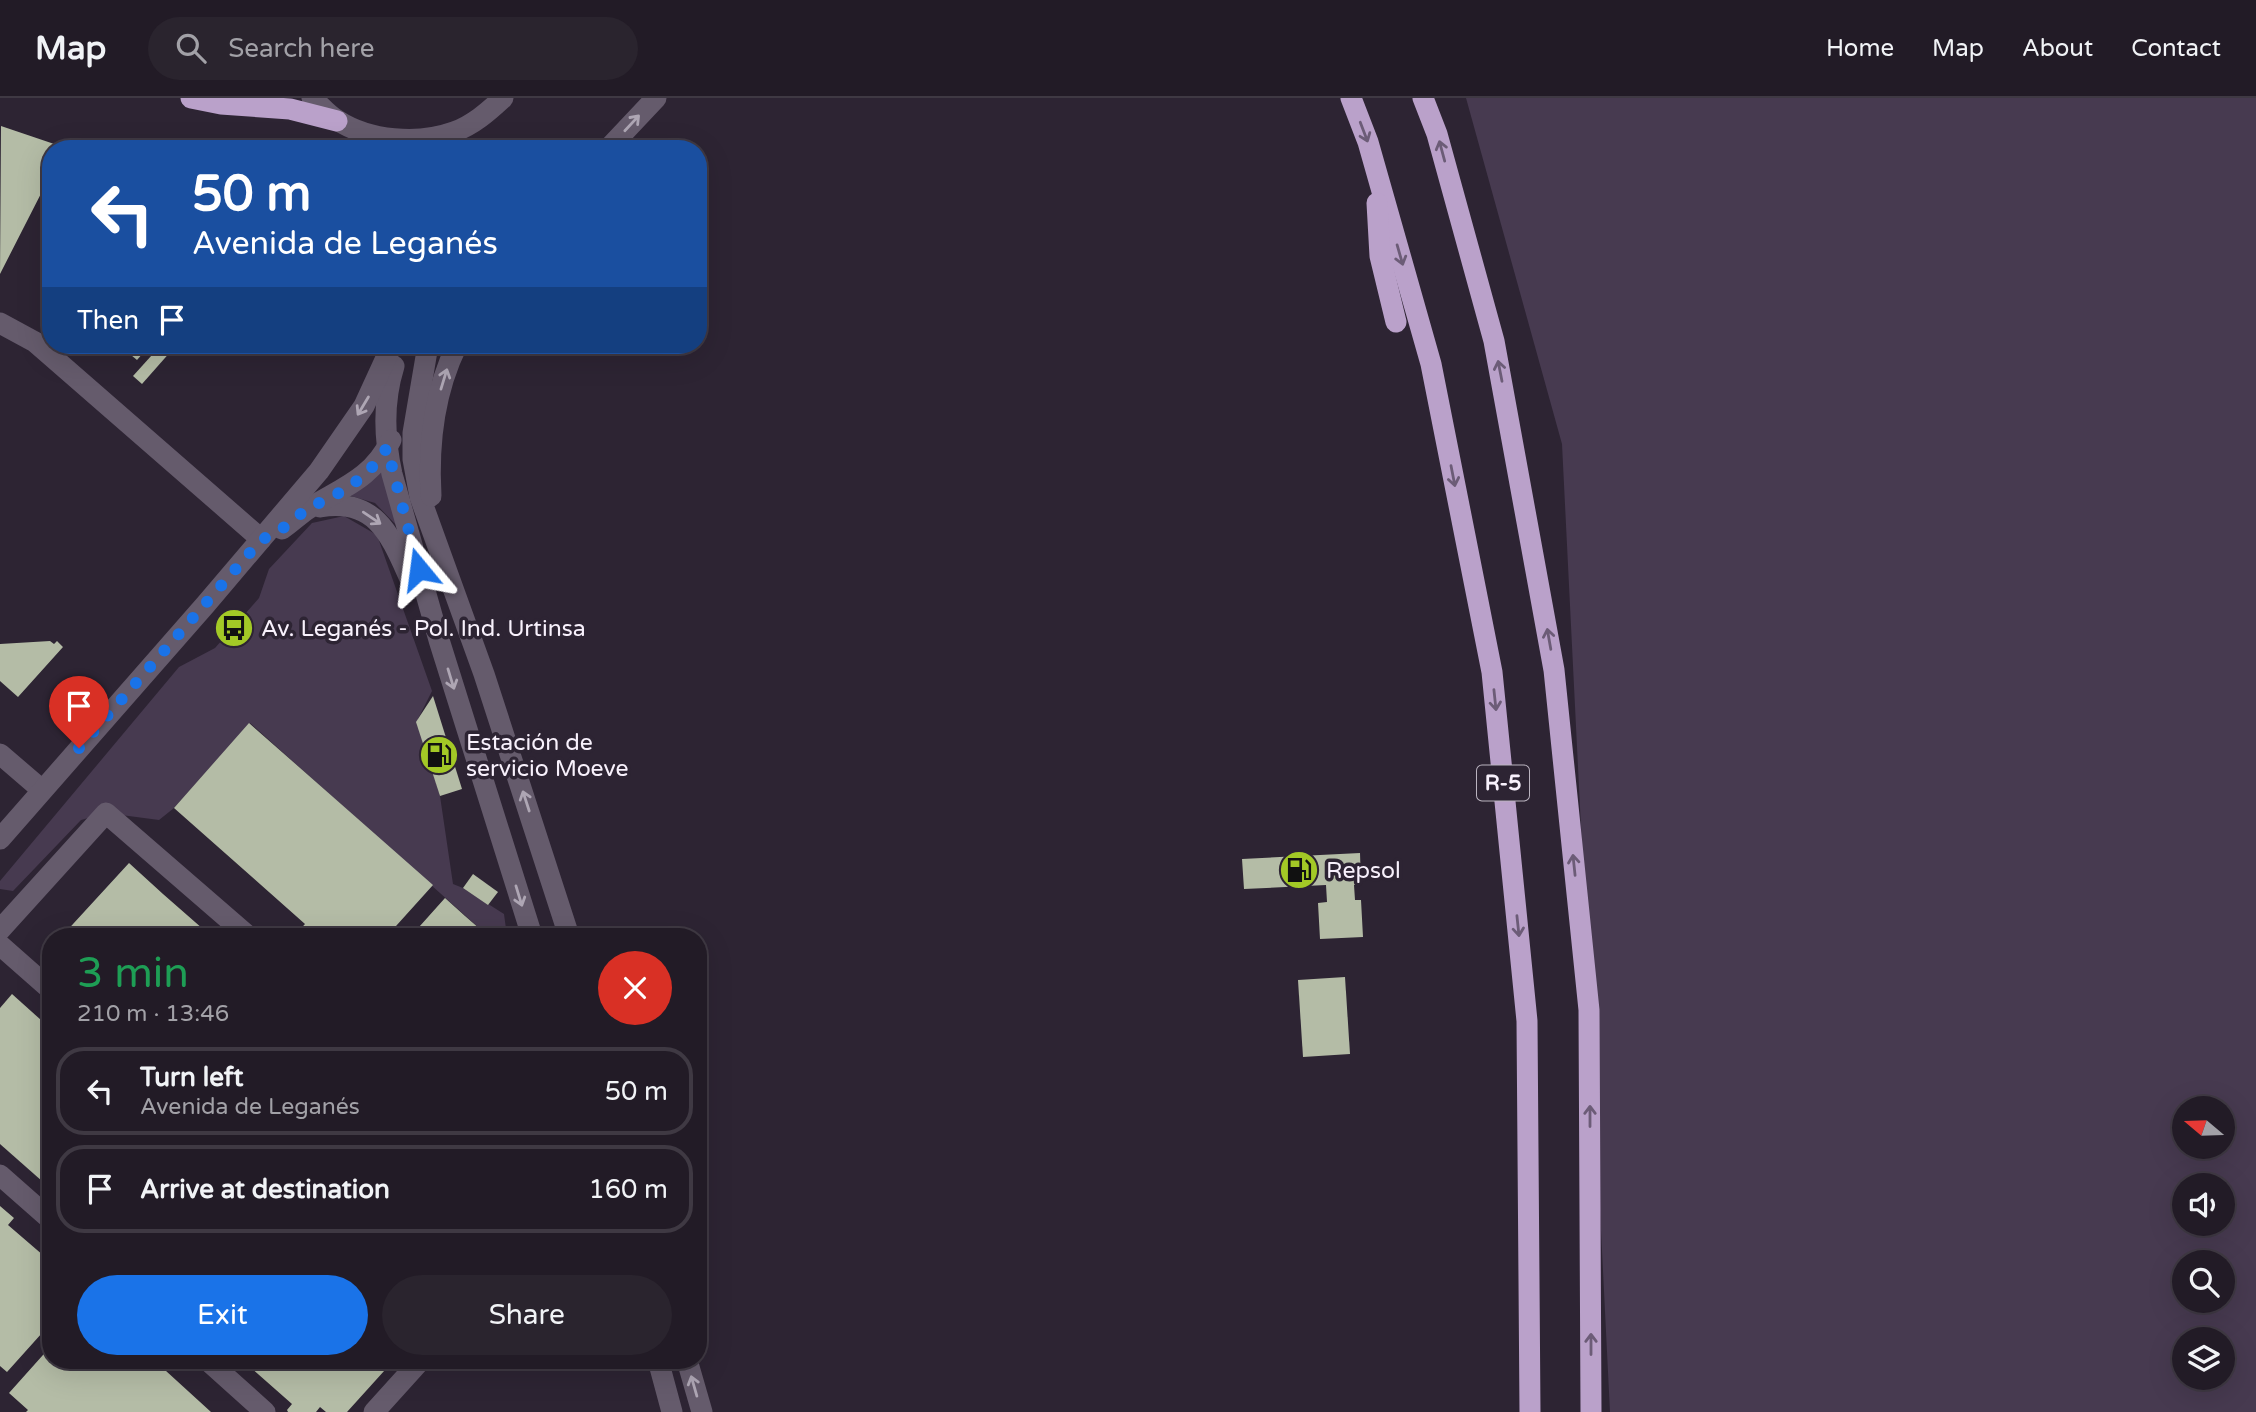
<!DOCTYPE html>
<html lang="en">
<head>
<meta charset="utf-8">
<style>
	body { margin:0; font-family:"Varela Round",sans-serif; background:#2a242e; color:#f1f3f6; height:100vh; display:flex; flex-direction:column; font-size:26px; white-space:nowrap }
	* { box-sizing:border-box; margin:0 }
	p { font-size:23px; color:#a2a1a7 }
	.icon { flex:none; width:38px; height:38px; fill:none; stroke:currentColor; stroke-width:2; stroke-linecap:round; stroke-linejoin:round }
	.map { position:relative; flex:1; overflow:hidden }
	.details { position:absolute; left:42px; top:830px; width:665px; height:441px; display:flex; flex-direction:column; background:#221b26; border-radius:28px; box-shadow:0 7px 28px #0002,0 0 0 2px #3f3943 }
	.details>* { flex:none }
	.banner { position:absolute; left:42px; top:42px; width:665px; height:214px; border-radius:28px; box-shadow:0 7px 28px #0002,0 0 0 2px #3f3943; background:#1a4fa0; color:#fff; overflow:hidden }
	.needle { width:46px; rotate:289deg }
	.controls { position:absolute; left:2172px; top:998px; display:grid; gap:14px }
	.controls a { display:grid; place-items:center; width:63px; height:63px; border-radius:50%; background:#221b26; box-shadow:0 7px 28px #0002,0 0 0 2px #3f3943; font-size:35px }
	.pin { position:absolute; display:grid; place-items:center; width:60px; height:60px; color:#fff; margin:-72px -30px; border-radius:50% 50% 50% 0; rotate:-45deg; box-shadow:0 0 7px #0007 }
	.pin .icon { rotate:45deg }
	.me { position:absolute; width:77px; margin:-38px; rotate:344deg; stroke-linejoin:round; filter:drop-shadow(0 0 5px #0008) }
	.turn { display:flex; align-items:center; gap:24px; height:147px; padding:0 35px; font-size:32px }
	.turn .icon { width:91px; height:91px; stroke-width:2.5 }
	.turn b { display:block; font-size:49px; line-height:60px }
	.then { display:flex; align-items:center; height:66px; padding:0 35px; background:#0003; gap:14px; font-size:26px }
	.round { display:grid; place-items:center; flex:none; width:74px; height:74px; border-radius:37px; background:#2a242e }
	.summary { display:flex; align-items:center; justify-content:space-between; height:119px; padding:0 35px }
	h1 { font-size:42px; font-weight:600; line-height:52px; color:#1e9e55 }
	.cta { display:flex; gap:14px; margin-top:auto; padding:14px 35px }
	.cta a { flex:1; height:80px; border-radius:42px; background:#1a73e8; color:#fff; font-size:28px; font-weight:600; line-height:80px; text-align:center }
	.cta a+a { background:#2a242e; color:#f1f3f6 }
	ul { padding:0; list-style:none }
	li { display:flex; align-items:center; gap:21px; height:88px; margin:0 14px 10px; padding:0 21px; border:4px solid #3f3943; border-radius:28px }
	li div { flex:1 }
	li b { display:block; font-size:26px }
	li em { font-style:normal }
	header { display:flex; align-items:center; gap:42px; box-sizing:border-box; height:98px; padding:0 35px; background:#221b26; border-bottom:2px solid #3f3943 }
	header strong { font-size:33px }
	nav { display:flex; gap:38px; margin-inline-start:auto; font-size:24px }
	.search { width:490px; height:63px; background:#2a242e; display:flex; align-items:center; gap:18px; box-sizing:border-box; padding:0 24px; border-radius:38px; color:#a2a1a7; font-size:26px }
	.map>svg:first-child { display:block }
	.green { fill:#473a50; fill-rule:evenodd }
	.building { fill:#b4bca6 }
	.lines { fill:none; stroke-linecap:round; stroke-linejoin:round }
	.minor { stroke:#655b6c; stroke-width:21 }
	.highway { stroke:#baa1ca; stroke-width:21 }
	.oneway { stroke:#aea6b4 }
	.oneway2 { stroke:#6c5c77 }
	.route { stroke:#1a73e8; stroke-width:12; stroke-dasharray:0 21.6 }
	.labels { text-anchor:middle; stroke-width:7; stroke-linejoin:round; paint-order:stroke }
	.shield { fill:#2d2433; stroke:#bbb4c0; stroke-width:2 }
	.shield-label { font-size:21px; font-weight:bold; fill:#f8f1fc }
	.poi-label { font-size:23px; fill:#f8f1fc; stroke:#2d2433; text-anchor:start }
</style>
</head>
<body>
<header>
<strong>Map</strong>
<div class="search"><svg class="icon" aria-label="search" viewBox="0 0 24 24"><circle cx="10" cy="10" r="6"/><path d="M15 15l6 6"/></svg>Search here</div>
<nav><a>Home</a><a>Map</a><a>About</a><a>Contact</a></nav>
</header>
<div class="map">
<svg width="2256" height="1314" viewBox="0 0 2256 1314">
	<rect width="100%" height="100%" fill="#2d2433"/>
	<!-- green -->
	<g class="green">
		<path d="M 1466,0 L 2256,0 L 2256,1314 L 1610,1314 L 1562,346 ZM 2184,1010 L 2222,1010 L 2222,1048 L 2184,1048 ZM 2184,1087 L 2222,1087 L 2222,1125 L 2184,1125 ZM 2184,1164 L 2222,1164 L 2222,1202 L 2184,1202 ZM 2184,1241 L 2222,1241 L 2222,1279 L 2184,1279 Z"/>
		<polygon points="385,369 399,430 375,405 351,398"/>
		<polygon points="344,418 377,437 432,593 418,621 440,698 453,786 463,790 504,816 507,838 488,838 250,625 174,710 159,722 106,715 81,722 13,793 0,791 0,783 179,569 215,550 259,500 269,471 312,425"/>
	</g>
	<!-- building -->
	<g class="building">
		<polygon points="1,28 66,50 51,51 51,76 0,176"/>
		<polygon points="119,247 150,247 137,262"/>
		<polygon points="161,247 166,247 172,252 142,286 133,278"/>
		<polygon points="50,543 54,546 57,543 63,549 18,599 0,583 0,546"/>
		<polygon points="433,598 462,691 440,698 416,624"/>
		<polygon points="249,625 433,787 387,838 294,838 305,826 174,710"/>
		<polygon points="1360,755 1361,787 1354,787 1355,802 1361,802 1363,839 1320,841 1318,805 1327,804 1326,787 1244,791 1242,761"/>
		<polygon points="129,765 163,796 211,838 62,838"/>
		<polygon points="473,776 498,794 488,807 463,790"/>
		<polygon points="445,800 465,818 488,838 411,838"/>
		<polygon points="1345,879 1350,956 1303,959 1298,882"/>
		<polygon points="12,896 51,931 51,1091 0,1046 0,910"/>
		<polygon points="0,1108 14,1120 8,1127 51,1164 51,1225 7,1274 0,1268"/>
		<polygon points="51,1248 51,1262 154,1262 211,1314 26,1314 28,1312 9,1295"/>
		<polygon points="242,1262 394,1262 347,1314 326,1314 320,1309 316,1314 288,1314 287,1312 292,1306"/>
	</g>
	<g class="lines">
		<!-- minor -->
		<g class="minor">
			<path d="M 312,0 C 320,7 328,17 337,22 C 369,43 418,47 454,34 C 473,27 488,14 503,0"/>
			<polyline points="608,51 656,0"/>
			<polyline points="0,225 35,244 261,441"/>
			<polyline points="428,247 413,335 413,361 420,399 484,576 569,838"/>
			<path d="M 394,268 C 383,303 384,340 392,376 L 439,542 L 532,838"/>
			<path d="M 431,398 C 428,347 434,294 457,247"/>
			<path d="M 320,409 C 377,399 391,439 411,483"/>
			<path d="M 282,431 C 291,425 299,417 308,411 C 341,390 372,381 391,342"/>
			<polyline points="0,656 42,692"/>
			<polyline points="0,741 206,506 319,373 364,308 392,247"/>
			<polyline points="0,832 106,715 248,838"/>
			<polyline points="0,847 51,892"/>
			<polyline points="0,1077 51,1122"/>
			<polyline points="207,1262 265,1314"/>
			<polyline points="658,1262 672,1314"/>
			<polyline points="687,1262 702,1314"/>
			<polyline points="374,1314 421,1262"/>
		</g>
		<!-- highway -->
		<g class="highway">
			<polyline points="191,0 221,6 290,11 337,23"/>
			<polyline points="1351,0 1368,44 1431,266 1492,574 1527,923 1530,1314"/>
			<polyline points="1423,0 1437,36 1494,243 1554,572 1589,912 1591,1314"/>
			<polyline points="1377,105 1380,158 1396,224"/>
		</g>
	</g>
	<!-- one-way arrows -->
	<defs><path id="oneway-shaft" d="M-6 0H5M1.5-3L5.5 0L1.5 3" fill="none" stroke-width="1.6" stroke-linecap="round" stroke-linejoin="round" transform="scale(1.75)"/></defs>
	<g class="oneway">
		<use href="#oneway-shaft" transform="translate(632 25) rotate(-47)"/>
		<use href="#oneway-shaft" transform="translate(444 281) rotate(-73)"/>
		<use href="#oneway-shaft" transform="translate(363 308) rotate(121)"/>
		<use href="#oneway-shaft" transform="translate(372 420) rotate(34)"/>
		<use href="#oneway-shaft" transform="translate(451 581) rotate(73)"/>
		<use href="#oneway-shaft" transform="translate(526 703) rotate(-108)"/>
		<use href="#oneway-shaft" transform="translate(519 798) rotate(73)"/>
		<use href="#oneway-shaft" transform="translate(694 1288) rotate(-106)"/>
	</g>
	<g class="oneway2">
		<use href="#oneway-shaft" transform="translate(1364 34) rotate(69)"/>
		<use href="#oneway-shaft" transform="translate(1442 53) rotate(-105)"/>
		<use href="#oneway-shaft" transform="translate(1400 157) rotate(74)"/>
		<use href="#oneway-shaft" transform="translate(1500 273) rotate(-101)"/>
		<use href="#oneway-shaft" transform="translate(1453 378) rotate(79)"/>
		<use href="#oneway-shaft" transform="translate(1549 541) rotate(-100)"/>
		<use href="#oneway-shaft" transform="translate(1495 602) rotate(84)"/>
		<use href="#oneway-shaft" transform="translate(1574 767) rotate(-96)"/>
		<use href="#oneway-shaft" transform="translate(1518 828) rotate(84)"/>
		<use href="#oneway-shaft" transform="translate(1590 1018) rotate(-90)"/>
		<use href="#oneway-shaft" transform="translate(1591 1246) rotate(-90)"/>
	</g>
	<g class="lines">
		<!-- route -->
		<polyline class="route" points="79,650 261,442 278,434 307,411 337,396 366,377 387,350 419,471"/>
	</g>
	<!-- icons -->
	<defs>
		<g id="bus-disc" transform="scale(2.0125)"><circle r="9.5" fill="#a3c926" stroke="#2d2433"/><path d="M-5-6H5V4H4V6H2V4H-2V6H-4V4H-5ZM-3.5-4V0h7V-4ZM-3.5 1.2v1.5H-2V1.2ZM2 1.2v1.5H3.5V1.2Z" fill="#111"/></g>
		<g id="fuel-disc" transform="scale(2.0125)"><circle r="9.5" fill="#a3c926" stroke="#2d2433"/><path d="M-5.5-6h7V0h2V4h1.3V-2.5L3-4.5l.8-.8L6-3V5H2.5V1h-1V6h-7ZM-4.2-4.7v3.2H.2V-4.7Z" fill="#111"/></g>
	</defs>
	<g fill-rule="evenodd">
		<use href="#bus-disc" x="234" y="530"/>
		<use href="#fuel-disc" x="439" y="657"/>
		<use href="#fuel-disc" x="1299" y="772"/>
	</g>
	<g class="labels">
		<!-- shield labels -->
		<rect class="shield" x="1477" y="667.5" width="52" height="35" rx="5"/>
		<g class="shield-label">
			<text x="1503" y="692">R-5</text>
		</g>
		<!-- poi labels -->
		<g class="poi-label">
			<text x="261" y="538">Av. Leganés - Pol. Ind. Urtinsa</text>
			<text x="466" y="652">Estación de<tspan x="466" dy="26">servicio Moeve</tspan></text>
			<text x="1326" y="780">Repsol</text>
		</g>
	</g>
</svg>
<div class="controls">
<a><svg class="needle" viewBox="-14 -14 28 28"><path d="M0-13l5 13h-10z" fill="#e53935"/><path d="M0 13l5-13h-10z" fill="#a2a1a7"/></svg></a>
<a><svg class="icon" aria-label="sound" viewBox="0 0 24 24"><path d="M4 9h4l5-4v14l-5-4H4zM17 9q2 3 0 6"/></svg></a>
<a><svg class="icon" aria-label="search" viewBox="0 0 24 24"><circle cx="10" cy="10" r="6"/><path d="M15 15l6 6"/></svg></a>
<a><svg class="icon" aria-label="layers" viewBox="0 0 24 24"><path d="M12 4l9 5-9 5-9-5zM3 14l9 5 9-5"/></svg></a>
</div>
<div class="pin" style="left:79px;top:650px;background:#d93025"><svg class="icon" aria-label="arrive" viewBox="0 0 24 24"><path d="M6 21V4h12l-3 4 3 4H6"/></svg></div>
<svg class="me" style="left:419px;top:471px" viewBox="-20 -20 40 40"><path d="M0-17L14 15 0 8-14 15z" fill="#1a73e8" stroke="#fff" stroke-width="4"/></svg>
<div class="banner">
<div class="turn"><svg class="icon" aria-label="left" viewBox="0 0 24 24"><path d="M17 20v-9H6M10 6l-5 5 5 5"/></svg><div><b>50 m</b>Avenida de Leganés</div></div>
<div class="then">Then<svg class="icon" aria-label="arrive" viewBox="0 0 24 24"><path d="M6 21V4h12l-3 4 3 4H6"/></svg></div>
</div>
<section class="details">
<div class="summary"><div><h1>3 min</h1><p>210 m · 13:46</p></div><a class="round" style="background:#d93025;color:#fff"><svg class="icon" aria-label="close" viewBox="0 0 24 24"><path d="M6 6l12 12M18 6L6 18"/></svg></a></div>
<ul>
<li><svg class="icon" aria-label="left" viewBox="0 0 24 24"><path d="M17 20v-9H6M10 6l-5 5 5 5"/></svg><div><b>Turn left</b><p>Avenida de Leganés</p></div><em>50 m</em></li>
<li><svg class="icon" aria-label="arrive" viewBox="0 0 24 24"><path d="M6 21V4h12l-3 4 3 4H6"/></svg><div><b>Arrive at destination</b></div><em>160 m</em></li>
</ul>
<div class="cta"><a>Exit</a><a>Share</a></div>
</section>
</div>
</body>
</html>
